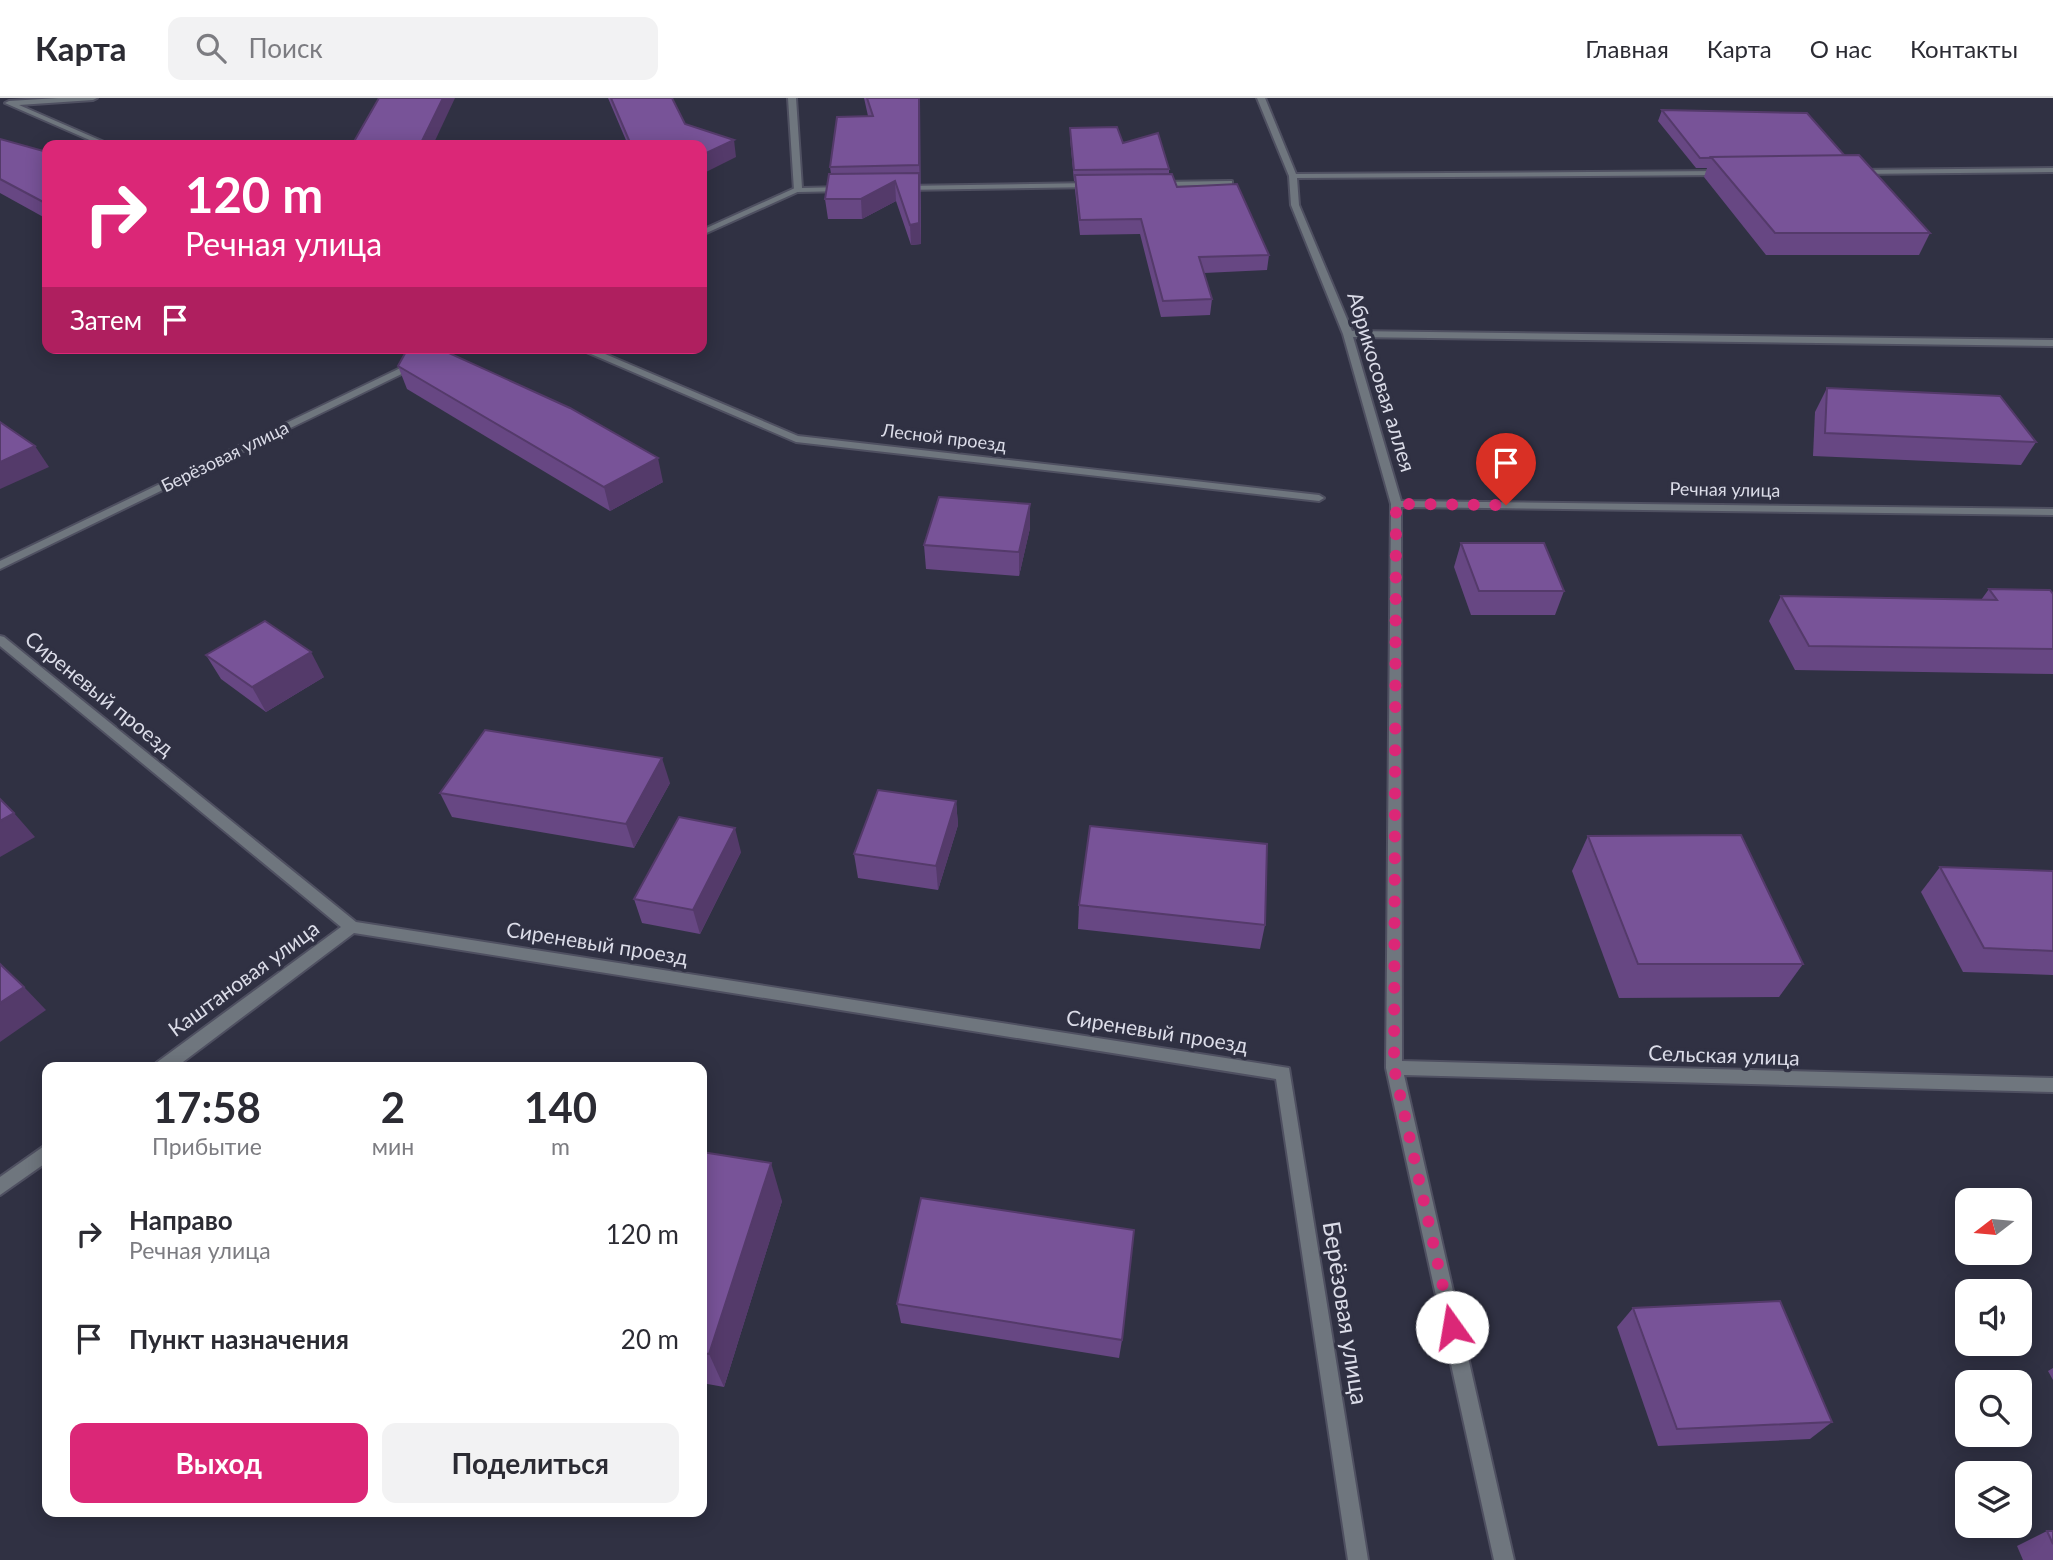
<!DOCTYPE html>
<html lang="ru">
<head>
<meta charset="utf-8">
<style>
	body { margin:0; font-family:Lato,sans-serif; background:#f2f2f3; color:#2b2b33; height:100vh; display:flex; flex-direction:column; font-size:26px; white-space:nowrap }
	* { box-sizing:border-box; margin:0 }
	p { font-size:23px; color:#7c7c81 }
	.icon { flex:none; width:38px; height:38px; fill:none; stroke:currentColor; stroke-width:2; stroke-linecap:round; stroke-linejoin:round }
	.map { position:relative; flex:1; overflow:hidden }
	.drawer { position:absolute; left:42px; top:964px; width:665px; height:455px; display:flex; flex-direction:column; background:#fff; border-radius:14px; box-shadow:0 4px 18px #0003 }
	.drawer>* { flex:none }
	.hud { position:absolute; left:42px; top:42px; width:665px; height:214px; border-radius:14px; box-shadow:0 4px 18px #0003; background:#db2777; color:#fff; overflow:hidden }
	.needle { width:46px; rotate:254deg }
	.buttons { position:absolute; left:1955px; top:1090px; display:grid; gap:14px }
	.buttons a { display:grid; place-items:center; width:77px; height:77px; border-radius:14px; background:#fff; box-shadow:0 4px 18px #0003; font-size:35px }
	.pin { position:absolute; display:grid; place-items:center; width:60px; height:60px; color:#fff; margin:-72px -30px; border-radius:50% 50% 50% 0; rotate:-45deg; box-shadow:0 0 7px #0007 }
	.pin .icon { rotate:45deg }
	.me { position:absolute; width:77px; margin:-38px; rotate:347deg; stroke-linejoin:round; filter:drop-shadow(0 0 5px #0008) }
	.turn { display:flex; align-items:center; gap:24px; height:147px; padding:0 28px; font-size:32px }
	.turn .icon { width:91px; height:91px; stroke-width:2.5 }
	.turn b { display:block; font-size:49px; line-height:60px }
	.then { display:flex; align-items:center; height:66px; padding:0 28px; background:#0003; gap:14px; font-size:26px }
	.eta { display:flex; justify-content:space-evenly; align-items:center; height:119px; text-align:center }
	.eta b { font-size:42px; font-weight:700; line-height:49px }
	.action { display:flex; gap:14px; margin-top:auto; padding:14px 28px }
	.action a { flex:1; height:80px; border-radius:14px; background:#db2777; color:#fff; font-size:28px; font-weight:700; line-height:80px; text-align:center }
	.action a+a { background:#f2f2f3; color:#2b2b33 }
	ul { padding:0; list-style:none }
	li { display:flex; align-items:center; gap:21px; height:105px; padding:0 28px }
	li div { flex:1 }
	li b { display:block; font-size:26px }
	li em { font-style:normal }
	header { display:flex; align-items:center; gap:42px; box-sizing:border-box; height:98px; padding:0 35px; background:#fff; border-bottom:2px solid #e1e1e2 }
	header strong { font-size:33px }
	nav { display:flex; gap:38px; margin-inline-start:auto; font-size:24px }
	.search { width:490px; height:63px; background:#f2f2f3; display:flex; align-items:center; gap:18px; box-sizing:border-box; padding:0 24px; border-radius:14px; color:#7c7c81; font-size:26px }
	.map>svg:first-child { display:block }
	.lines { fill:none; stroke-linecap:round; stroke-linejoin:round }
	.lane-casing { stroke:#4f5061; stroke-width:4 }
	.street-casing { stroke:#4f5061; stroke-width:4 }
	.lane { fill:#6f767e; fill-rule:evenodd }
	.street { fill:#6f767e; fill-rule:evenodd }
	.wall { fill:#674783 }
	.shaded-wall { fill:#543a6a }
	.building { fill:#785398; stroke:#543a6a; stroke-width:2 }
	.route { stroke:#db2777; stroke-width:12; stroke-dasharray:0 21.6 }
	.labels { text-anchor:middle; stroke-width:7; stroke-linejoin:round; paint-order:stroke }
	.far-street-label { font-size:18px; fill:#dbdce8; stroke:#303143 }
	.street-label { font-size:21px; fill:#dbdce8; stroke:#303143 }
	.near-street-label { font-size:24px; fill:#dbdce8; stroke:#303143 }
</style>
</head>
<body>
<header>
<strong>Карта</strong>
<div class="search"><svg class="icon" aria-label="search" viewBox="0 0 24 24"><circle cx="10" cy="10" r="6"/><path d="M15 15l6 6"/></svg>Поиск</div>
<nav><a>Главная</a><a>Карта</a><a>О нас</a><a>Контакты</a></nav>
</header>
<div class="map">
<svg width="2053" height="1462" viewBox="0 0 2053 1462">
	<rect width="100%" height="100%" fill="#303143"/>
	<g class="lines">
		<!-- lane casing -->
		<g class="lane-casing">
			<g id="lane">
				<polygon points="788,0 796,0 802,90 844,89 847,89 847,93 798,94 794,92"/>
				<polygon points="1229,83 1232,83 1232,87 1159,88 1155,86 1159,84"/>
				<polygon points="1093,85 1096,85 1096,89 903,92 899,90 903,88"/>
			</g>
		</g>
		<!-- street casing -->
		<g class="street-casing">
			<g id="street">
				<polygon points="58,0 97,0 93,2 19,7 111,47 101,47 5,5 9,3"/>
				<polygon points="1257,0 1265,0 1296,76 1723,73 1727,75 1723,77 1297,80 1299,107 1352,233 2053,242 2053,248 1353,239 1401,403 2053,411 2053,417 1401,409 1402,963 2053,980 2053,994 1404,977 1514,1462 1494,1462 1386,970 1391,406 1343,236 1291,107 1289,78"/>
				<polygon points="2053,70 2053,74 1855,76 1851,74 1855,72"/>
				<polygon points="795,90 802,92 702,137 702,132"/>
				<polygon points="442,250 455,250 0,471 0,463"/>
				<polygon points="577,250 591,250 798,338 1319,397 1324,400 1319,403 796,344"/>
				<polygon points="0,538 4,539 356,824 1289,970 1368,1462 1348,1462 1276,981 354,835 175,970 154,970 156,965 341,829 0,548"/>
				<polygon points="47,1046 47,1064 0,1097 0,1079"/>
			</g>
		</g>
		<!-- lane -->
		<use href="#lane" class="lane"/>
		<!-- street -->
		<use href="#street" class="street"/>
	</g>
	<!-- wall -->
	<g class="wall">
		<polygon points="608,0 672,0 685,26 736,59 702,47 628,47"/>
		<polygon points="864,0 920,0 921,146 911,147 896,103 862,121 828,121 825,101 831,76 830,69 868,18"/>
		<polygon points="1662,12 1845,58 1930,135 1919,157 1766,157 1704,79 1707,70 1696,70 1658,23"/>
		<polygon points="1070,30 1123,45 1169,71 1169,76 1177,89 1269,157 1267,172 1204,175 1212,201 1210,217 1161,219 1140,136 1080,137 1075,92 1075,83 1074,83 1070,40"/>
		<polygon points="0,41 47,54 47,121 0,95"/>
		<polygon points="398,268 663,384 610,413 407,291"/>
		<polygon points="1827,290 2036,344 2021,367 1813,358 1815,314"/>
		<polygon points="1030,430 1019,478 926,471 924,447"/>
		<polygon points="1461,445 1564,493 1555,517 1471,517 1454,469"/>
		<polygon points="1989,491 2053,496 2053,576 1795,572 1769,523 1781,498 1981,502"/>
		<polygon points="206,557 324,579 266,614 221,581"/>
		<polygon points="670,685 634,750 452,719 440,695"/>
		<polygon points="956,703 958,727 938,792 858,780 854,756"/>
		<polygon points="1588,738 1803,866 1779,899 1619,900 1572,773"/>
		<polygon points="741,754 700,836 642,825 634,801"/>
		<polygon points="1940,769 2053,773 2053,877 1963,874 1921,794"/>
		<polygon points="1079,807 1265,827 1260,851 1078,831"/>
		<polygon points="702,1054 782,1103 724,1289 702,1285"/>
		<polygon points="897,1206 1122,1242 1119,1260 901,1225"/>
		<polygon points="1633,1210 1832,1324 1810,1341 1658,1348 1617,1229"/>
		<polygon points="2053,1270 2053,1282 2048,1273"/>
		<polygon points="2047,1433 2053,1433 2053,1462 2023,1462 2017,1448"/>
	</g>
	<!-- shaded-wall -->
	<g class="shaded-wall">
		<polygon points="443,0 455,0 433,47 420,47"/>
		<polygon points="919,0 920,1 920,85 919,67"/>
		<polygon points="734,42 736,59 702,76 702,57"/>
		<polygon points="919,75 921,146 911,147 910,127"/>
		<polygon points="895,83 896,103 862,121 861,101"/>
		<polygon points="35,348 49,369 0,391 0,364"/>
		<polygon points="658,360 663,384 610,413 604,389"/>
		<polygon points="1030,406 1030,430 1019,478 1019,454"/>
		<polygon points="311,554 324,579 266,614 252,589"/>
		<polygon points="662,660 670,685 634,750 626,726"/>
		<polygon points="956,703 958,727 938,792 936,768"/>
		<polygon points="14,715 35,739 0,759 0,723"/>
		<polygon points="735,730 741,754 700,836 693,812"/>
		<polygon points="24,889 46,912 0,944 0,905"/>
		<polygon points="771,1065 782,1103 724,1289 709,1256"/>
	</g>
	<!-- building -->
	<g class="building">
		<polygon points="379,0 443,0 420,47 352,47"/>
		<polygon points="611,0 672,0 685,26 734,42 702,57 702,47 631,47"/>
		<polygon points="867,0 919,0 919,67 830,69 837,19 873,18"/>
		<polygon points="1662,12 1807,15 1845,58 1700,60"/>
		<polygon points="1117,29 1123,45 1158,35 1169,71 1074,72 1070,30"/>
		<polygon points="0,41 47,54 47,106 0,81"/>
		<polygon points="1859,57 1930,135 1775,135 1711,59"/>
		<polygon points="919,75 919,125 910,127 895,83 861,101 825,101 829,76"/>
		<polygon points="1172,76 1177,89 1237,86 1269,157 1199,159 1212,201 1163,203 1141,121 1080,122 1075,77"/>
		<polygon points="408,250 438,250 570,310 658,360 604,389 398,268"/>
		<polygon points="1827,290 2000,298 2036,344 1825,335"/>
		<polygon points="0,324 35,348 0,364"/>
		<polygon points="939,399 1030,406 1019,454 924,447"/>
		<polygon points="1461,445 1544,445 1564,493 1479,493"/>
		<polygon points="1989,491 2050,492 2053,496 2053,551 1809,548 1781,498 1997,502"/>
		<polygon points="265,523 311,554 252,589 206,557"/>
		<polygon points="485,632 662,660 626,726 440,695"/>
		<polygon points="878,692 956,703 936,768 854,756"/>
		<polygon points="0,701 14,715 0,723"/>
		<polygon points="679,719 735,730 693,812 634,801"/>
		<polygon points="1090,728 1267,746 1265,827 1079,807"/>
		<polygon points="1741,737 1803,866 1638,866 1588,738"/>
		<polygon points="1940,769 2053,773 2053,853 1984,850"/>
		<polygon points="0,866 24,889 0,905"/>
		<polygon points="702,1054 771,1065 709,1256 702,1255"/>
		<polygon points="921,1100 1134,1132 1122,1242 897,1206"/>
		<polygon points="1780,1203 1832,1324 1677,1331 1633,1210"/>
		<polygon points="2047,1433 2053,1433 2053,1446"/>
	</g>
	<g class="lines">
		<!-- route -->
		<polyline class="route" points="1452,1229 1394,970 1396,406 1506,407"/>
	</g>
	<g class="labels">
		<!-- far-street labels -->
		<g class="far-street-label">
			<text transform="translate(944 340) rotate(7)" y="6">Лесной проезд</text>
			<text transform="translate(225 359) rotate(-26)" y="6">Берёзовая улица</text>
			<text transform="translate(1725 392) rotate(1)" y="6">Речная улица</text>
		</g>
		<!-- street labels -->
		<g class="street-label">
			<text transform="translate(1381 284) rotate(73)" y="7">Абрикосовая аллея</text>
			<text transform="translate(99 596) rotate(39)" y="7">Сиреневый проезд</text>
			<text transform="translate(597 846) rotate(9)" y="7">Сиреневый проезд</text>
			<text transform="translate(244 881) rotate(-36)" y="7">Каштановая улица</text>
			<text transform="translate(1157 934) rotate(9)" y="7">Сиреневый проезд</text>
			<text transform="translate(1724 958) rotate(2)" y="7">Сельская улица</text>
		</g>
		<!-- near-street labels -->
		<g class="near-street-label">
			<text transform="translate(1345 1215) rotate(81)" y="8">Берёзовая улица</text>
		</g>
	</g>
</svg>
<div class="buttons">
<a><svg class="needle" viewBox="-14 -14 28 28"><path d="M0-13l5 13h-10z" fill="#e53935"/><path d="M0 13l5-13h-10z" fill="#7c7c81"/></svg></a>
<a><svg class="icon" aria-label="sound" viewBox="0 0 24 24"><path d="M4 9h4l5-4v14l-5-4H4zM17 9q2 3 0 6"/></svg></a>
<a><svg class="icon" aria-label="search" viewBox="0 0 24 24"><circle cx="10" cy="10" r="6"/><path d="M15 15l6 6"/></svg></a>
<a><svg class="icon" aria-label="layers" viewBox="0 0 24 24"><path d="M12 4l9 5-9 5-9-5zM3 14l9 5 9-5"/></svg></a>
</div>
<div class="pin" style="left:1506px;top:407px;background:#d93025"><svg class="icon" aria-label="arrive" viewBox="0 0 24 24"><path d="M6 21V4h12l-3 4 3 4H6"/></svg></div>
<svg class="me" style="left:1452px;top:1229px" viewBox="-20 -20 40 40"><circle r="19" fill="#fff"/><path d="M0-13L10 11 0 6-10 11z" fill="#db2777"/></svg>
<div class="hud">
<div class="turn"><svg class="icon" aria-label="right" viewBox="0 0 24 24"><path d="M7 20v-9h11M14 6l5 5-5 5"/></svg><div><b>120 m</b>Речная улица</div></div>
<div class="then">Затем<svg class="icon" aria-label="arrive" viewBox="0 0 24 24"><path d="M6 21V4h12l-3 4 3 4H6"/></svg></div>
</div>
<section class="drawer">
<div class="eta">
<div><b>17:58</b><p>Прибытие</p></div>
<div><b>2</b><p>мин</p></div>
<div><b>140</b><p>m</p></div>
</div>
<ul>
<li><svg class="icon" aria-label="right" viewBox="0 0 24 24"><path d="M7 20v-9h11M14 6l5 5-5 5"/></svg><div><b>Направо</b><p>Речная улица</p></div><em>120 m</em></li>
<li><svg class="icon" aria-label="arrive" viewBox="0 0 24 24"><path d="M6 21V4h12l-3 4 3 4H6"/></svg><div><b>Пункт назначения</b></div><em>20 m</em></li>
</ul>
<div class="action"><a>Выход</a><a>Поделиться</a></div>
</section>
</div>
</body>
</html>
